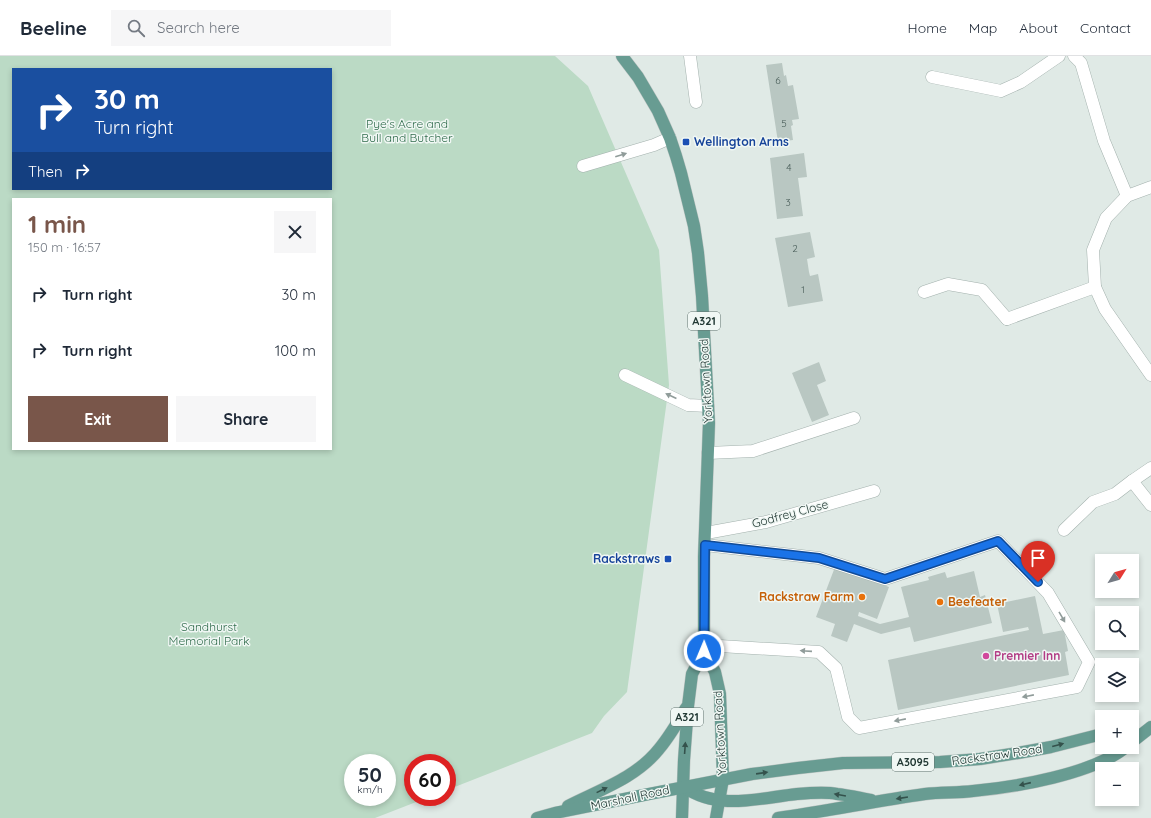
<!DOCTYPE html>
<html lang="en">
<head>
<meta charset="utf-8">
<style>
	body { margin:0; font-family:Quicksand,sans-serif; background:#f6f6f7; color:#1f2937; height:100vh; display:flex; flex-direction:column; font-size:15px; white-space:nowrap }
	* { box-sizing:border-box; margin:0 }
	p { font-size:13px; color:#747a83 }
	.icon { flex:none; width:22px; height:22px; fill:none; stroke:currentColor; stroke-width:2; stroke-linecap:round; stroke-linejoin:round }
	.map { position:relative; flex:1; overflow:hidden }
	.drawer { position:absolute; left:12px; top:142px; width:320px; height:252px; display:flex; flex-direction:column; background:#fff; border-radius:0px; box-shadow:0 2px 6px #0003 }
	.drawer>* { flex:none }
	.hud { position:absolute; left:12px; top:12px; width:320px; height:122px; border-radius:0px; box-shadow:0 2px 6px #0003; background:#1a4fa0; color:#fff; overflow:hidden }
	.needle { width:26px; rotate:53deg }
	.fabs { position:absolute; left:1095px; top:498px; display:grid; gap:8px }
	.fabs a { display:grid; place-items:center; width:44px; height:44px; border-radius:0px; background:#fff; box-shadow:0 2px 6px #0003; font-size:20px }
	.speed { position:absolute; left:344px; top:698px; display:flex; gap:8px; font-size:20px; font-weight:700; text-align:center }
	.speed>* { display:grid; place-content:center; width:52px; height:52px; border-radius:50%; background:#fff; box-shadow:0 2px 6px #0003; line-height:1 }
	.speed small { font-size:10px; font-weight:400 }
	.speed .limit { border:6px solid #d22; background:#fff; color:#111 }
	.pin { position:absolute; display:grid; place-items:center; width:34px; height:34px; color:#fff; margin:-41px -17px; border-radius:50% 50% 50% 0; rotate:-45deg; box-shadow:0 0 4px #0007 }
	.pin .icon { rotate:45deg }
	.me { position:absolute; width:44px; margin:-22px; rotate:1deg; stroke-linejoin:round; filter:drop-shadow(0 0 3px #0008) }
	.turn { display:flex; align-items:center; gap:14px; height:84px; padding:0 16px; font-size:18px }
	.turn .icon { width:52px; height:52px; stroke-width:2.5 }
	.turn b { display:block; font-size:28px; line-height:34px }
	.then { display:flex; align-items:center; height:38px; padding:0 16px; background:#0003; gap:8px; font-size:15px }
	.round { display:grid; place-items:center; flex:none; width:42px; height:42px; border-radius:0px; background:#f6f6f7 }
	.overview { display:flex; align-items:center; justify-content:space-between; height:68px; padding:0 16px }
	h1 { font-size:24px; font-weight:700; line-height:30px; color:#79564a }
	.action { display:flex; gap:8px; margin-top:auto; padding:8px 16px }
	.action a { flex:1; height:46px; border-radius:0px; background:#79564a; color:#fff; font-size:16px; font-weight:700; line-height:46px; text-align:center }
	.action a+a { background:#f6f6f7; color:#1f2937 }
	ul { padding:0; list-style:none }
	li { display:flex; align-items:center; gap:12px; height:56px; padding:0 16px }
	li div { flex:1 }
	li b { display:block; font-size:15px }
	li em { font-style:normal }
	header { display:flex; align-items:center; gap:24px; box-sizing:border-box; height:56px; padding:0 20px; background:#fff; border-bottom:1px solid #e0e1e3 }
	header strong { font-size:19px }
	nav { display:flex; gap:22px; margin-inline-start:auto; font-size:14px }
	.search { width:280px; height:36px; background:#f6f6f7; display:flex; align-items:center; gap:10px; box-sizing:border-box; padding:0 14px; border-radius:0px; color:#747a83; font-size:15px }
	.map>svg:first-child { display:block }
	.green { fill:#bbdac5; fill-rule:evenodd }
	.building { fill:#b9c7c2 }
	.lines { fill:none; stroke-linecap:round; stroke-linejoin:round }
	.lane-casing { stroke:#a3b1ad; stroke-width:13 }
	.street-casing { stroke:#a3b1ad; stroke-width:13 }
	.primary-casing { stroke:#bdc4c2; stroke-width:13 }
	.lane { stroke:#fff; stroke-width:12 }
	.street { stroke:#fff; stroke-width:12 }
	.primary { stroke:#689c92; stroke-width:12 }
	.oneway { fill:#909c9a }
	.oneway2 { fill:#34524c }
	.route-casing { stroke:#114b97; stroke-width:10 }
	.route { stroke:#1a73e8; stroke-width:7 }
	.transit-dot { fill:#1a4fb4; stroke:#f0f7f4; stroke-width:1.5 }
	.food-dot { fill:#e8710a; stroke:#f0f7f4; stroke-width:1.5 }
	.hotel-dot { fill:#d1479c; stroke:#f0f7f4; stroke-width:1.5 }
	.labels { text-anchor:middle; stroke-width:3; stroke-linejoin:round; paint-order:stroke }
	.number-label { font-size:10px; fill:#485c58 }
	.shield { fill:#f0f7f4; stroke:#60726e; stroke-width:1 }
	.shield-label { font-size:11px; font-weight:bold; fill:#223934 }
	.park-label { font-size:12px; fill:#306c4c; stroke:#f0f7f4 }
	.transit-label { font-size:12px; font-weight:bold; fill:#164399; stroke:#f0f7f4; text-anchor:start }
	.street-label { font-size:12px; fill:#223934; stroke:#f0f7f4 }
	.food-label { font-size:12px; font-weight:bold; fill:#c56008; stroke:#f0f7f4; text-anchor:end }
	.hotel-label { font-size:12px; font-weight:bold; fill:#b23c85; stroke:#f0f7f4; text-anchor:start }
</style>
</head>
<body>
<header>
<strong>Beeline</strong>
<div class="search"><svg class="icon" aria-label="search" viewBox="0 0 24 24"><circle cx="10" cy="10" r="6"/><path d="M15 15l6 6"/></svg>Search here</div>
<nav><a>Home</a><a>Map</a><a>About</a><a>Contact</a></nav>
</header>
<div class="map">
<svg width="1151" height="762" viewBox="0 0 1151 762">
	<rect width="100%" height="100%" fill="#e0eae6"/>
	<!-- green -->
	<path class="green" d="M 0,0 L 555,0 L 588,30 L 659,194 L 669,329 L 627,636 L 604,660 L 592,677 L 447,734 L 447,707 L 413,707 L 413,741 L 429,741 L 375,762 L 0,762 ZM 13,13 L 331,13 L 331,133 L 13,133 ZM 13,143 L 331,143 L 331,393 L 13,393 ZM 353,707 L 387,707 L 387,741 L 353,741 Z"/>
	<!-- building -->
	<g class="building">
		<polygon points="782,7 784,20 786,19 788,30 793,29 799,63 792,64 793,69 791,70 793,84 778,86 766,9"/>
		<polygon points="804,97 807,121 798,122 803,160 777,163 770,102"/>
		<polygon points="810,176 815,201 807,203 809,216 810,220 818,218 823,245 788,251 775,182"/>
		<polygon points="819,306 826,325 817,329 829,359 812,366 792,317"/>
		<polygon points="835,511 889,531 877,563 859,556 858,560 880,568 909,561 901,531 929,524 928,521 945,516 947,522 974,515 980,541 985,539 992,567 914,586 910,571 881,578 854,568 847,586 831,580 835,568 816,561"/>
		<polygon points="1035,540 1043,578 1064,574 1068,595 1065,596 1069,619 898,654 888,604 1029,574 1028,571 1003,576 997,548"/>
	</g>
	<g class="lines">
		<!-- lane casing -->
		<g class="lane-casing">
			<g id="lane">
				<polyline points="932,21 1001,35 1021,26 1059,0"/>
				<polyline points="583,110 654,89 670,82"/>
				<polyline points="924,236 948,228 982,234 1007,263"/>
				<polyline points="625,319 688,349 708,350"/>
				<polyline points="708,397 753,395 854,362"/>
				<polyline points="1064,474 1093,446 1115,438 1132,425 1151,449"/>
				<polyline points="704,589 819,596 836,612 848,661 859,672 1077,631 1089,606 1048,537 998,485 885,523 819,502 705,489"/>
			</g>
		</g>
		<!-- street casing -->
		<g class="street-casing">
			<g id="street">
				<polyline points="690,0 696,46"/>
				<polyline points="1074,0 1081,7 1104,85 1127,140"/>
				<polyline points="1151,131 1127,140 1106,162 1093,194 1095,231 1105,253 1151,319"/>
				<polyline points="1007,263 1095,231"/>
				<polyline points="1132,425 1151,412"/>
				<polyline points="706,477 766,466 874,435"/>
			</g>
		</g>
		<!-- primary casing -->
		<g class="primary-casing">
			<g id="primary">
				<polyline points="622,0 638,21 658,55 670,82 676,100 681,117 694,170 698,197 702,240 709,367 704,501 704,595 692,618 688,650 684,704 682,762"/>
				<polyline points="704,595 715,616 720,638 723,723 716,762"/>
				<polyline points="1132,686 1151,671"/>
				<path d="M 684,731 C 718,755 759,742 797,738 C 809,737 827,736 837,738 C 848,739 860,742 871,744"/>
				<path d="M 568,750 C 599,734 636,722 659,693 C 669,681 678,666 686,652"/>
				<polyline points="537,762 555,757 649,738 752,718 798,712 843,707 940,706 980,703 1018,697 1051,691 1102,678"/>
				<path d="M 778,762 C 827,755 876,745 925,738 C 941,736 957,737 973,735 C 1016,731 1093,718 1126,691"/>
			</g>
		</g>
		<!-- lane -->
		<use href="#lane" class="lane"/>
		<!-- street -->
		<use href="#street" class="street"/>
		<!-- primary -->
		<use href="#primary" class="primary"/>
	</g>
	<!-- one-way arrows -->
	<defs><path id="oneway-solid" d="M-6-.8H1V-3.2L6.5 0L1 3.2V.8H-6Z"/></defs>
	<g class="oneway">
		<use href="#oneway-solid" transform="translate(621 99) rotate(-17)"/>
		<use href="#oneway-solid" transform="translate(671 340) rotate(-155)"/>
		<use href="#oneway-solid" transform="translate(1062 561) rotate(60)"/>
		<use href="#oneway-solid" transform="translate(806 595) rotate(-176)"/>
		<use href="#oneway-solid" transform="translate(1028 640) rotate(169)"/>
		<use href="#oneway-solid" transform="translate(900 664) rotate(169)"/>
	</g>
	<g class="oneway2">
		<use href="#oneway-solid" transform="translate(1058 689) rotate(-15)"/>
		<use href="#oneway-solid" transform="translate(685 692) rotate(-86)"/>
		<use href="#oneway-solid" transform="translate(762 717) rotate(-8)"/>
		<use href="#oneway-solid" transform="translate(1025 728) rotate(167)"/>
		<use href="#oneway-solid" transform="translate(602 734) rotate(-26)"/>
		<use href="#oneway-solid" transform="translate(840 739) rotate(-170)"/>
		<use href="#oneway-solid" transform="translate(902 742) rotate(171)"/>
	</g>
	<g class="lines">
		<!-- route casing -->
		<g class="route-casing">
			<polyline id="route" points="704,595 705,489 819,502 885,523 998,485 1038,526"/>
		</g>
		<!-- route -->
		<use href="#route" class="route"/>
	</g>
	<!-- markers -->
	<g class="transit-dot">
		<rect x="682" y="82" width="8" height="8" rx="2"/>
		<rect x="664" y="499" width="8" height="8" rx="2"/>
	</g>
	<g class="food-dot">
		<circle cx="862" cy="541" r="4"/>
		<circle cx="940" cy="546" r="4"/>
	</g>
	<circle class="hotel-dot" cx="986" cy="600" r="4"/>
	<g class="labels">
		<!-- number labels -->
		<g class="number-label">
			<text x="778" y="28">6</text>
			<text x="784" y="71">5</text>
			<text x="789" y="115">4</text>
			<text x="788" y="150">3</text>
			<text x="795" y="196">2</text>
			<text x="803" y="237">1</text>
		</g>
		<!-- shield labels -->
		<g class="shield">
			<rect x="688" y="256" width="32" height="18" rx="3"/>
			<rect x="671" y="652" width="32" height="18" rx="3"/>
			<rect x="892" y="697" width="42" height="18" rx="3"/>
		</g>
		<g class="shield-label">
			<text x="704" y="269">A321</text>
			<text x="687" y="665">A321</text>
			<text x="913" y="710">A3095</text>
		</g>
		<!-- park labels -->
		<g class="park-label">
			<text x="407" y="72">Pye's Acre and<tspan x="407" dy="14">Bull and Butcher</tspan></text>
			<text x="209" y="575">Sandhurst<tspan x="209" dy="14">Memorial Park</tspan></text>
		</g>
		<!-- transit labels -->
		<g class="transit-label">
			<text x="694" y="90">Wellington Arms</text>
			<text x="660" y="507" text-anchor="end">Rackstraws</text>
		</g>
		<!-- street labels -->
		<g class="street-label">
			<text transform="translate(706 325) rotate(-93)" y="4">Yorktown Road</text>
			<text transform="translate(790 458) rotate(-15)" y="4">Godfrey Close</text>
			<text transform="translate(720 677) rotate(-93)" y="4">Yorktown Road</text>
			<text transform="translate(997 699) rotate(-8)" y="4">Rackstraw Road</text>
			<text transform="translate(630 742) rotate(-12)" y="4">Marshall Road</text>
		</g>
		<!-- food labels -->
		<g class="food-label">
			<text x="854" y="545">Rackstraw Farm</text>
			<text x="948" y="550" text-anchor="start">Beefeater</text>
		</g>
		<!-- hotel labels -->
		<g class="hotel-label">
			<text x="994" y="604">Premier Inn</text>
		</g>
	</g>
</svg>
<div class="fabs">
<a><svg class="needle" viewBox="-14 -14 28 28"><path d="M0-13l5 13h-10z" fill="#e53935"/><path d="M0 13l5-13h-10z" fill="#747a83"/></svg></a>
<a><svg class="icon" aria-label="search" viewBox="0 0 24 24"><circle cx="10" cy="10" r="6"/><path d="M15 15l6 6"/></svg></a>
<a><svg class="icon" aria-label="layers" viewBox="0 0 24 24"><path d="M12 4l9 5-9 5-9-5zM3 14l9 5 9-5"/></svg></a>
<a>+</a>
<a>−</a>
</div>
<div class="speed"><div>50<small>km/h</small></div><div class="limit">60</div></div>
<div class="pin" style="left:1038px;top:526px;background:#d93025"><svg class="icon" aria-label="arrive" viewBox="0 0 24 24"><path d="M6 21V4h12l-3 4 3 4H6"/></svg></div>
<svg class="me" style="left:704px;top:595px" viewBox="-20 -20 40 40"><circle r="17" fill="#1a73e8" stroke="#fff" stroke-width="3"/><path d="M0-11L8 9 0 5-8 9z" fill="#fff"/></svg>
<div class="hud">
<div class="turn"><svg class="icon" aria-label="right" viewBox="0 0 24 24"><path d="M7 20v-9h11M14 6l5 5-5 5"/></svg><div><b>30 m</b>Turn right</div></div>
<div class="then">Then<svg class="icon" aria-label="right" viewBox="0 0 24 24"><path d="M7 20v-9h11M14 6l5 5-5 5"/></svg></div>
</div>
<section class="drawer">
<div class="overview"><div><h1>1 min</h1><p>150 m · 16:57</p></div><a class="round"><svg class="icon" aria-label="close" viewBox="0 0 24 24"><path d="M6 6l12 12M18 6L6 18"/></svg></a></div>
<ul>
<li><svg class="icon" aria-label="right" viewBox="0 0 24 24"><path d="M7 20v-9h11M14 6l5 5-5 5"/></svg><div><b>Turn right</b></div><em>30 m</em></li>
<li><svg class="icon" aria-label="right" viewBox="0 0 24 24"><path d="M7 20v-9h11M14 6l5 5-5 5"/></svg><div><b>Turn right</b></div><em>100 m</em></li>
</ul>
<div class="action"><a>Exit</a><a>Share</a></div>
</section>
</div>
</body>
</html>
